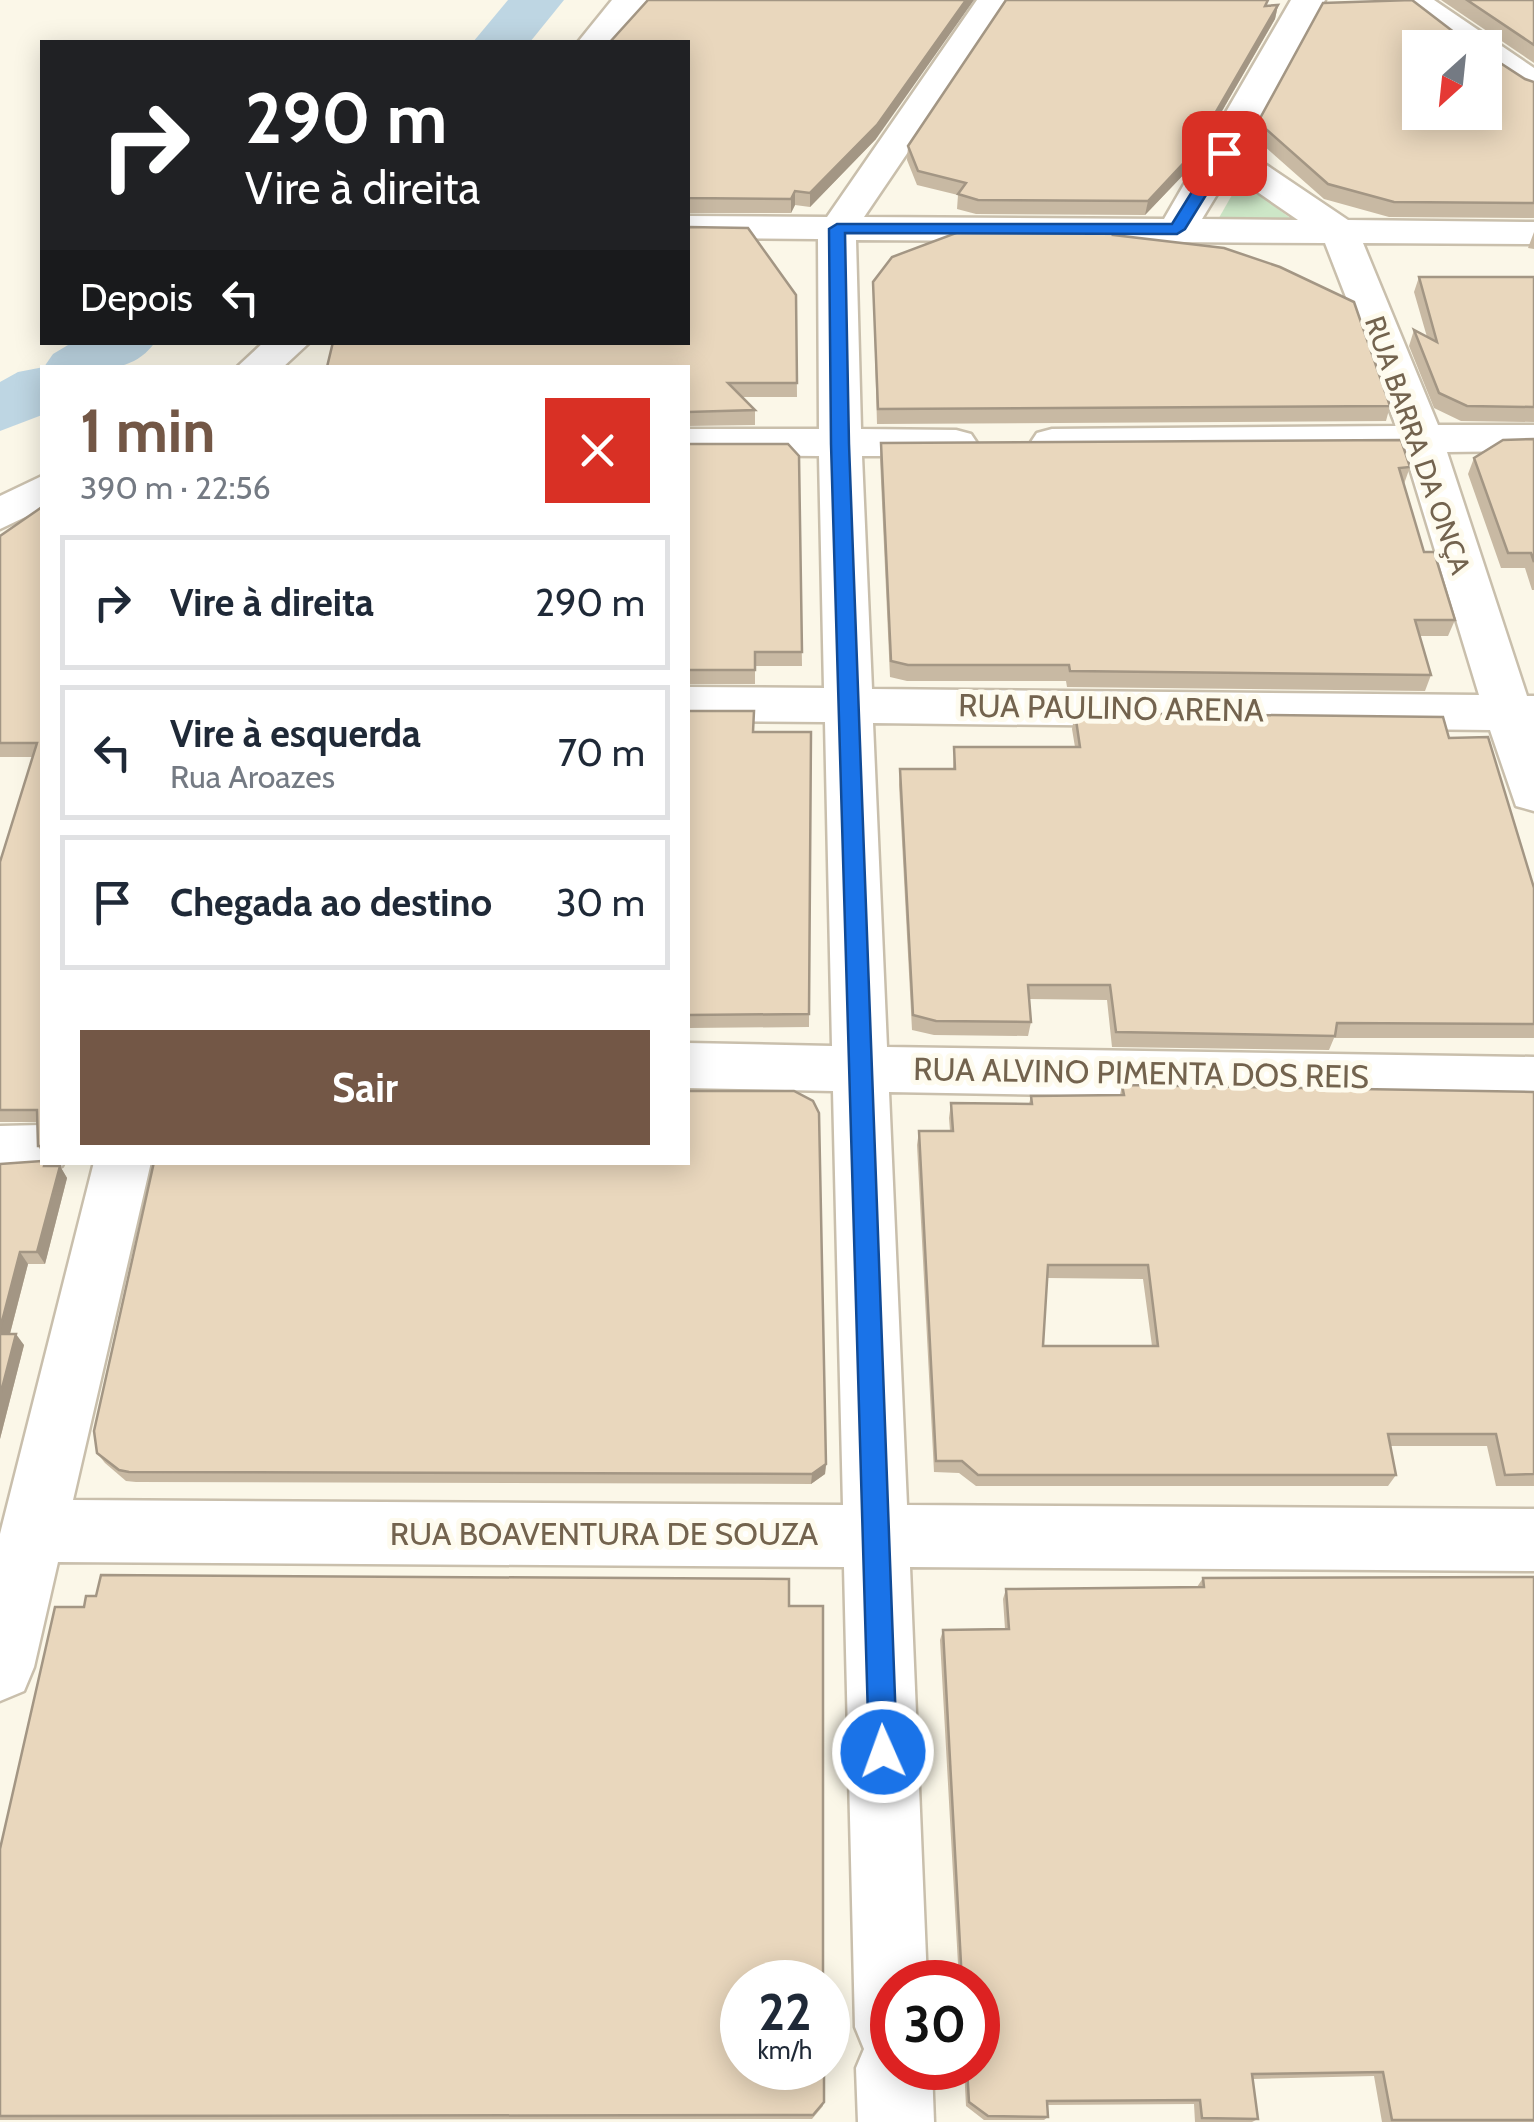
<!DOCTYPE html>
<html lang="pt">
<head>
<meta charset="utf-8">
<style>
	body { margin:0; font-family:Cabin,sans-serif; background:#f6f6f7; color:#1f2937; height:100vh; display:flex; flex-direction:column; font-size:38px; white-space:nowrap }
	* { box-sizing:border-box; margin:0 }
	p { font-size:32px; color:#747a83 }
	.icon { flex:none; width:55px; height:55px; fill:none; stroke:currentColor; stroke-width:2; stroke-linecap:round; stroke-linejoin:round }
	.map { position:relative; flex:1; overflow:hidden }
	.drawer { position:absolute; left:40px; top:365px; width:650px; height:800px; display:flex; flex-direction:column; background:#fff; border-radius:0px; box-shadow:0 5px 25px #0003 }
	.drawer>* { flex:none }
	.hud { position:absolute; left:40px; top:40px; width:650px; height:305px; border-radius:0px; box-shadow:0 5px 25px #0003; background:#202124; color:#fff; overflow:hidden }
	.needle { width:65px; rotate:207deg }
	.buttons { position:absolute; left:1402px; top:30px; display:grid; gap:20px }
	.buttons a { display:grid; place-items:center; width:100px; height:100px; border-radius:0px; background:#fff; box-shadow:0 5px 25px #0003; font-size:50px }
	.speed { position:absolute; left:720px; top:1960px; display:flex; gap:20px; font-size:50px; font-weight:700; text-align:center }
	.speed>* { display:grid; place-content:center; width:130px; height:130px; border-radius:50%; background:#fff; box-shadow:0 5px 25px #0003; line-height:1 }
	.speed small { font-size:25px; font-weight:400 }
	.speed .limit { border:15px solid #d22; background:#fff; color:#111 }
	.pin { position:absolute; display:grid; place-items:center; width:85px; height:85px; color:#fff; margin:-42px; border-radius:20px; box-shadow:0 5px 15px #0006 }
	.me { position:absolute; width:110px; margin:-55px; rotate:358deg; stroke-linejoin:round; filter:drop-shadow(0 0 8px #0008) }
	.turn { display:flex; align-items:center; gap:35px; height:210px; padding:0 40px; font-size:45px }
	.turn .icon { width:130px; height:130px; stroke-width:2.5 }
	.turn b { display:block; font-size:70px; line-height:85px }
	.then { display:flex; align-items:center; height:95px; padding:0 40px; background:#0003; gap:20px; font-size:38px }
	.round { display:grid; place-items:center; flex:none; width:105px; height:105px; border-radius:0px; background:#f6f6f7 }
	.headline { display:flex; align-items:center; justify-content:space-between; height:170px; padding:0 40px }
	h1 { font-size:60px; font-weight:700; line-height:75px; color:#735746 }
	.button { display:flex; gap:20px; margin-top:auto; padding:20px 40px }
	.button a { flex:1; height:115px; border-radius:0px; background:#735746; color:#fff; font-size:40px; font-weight:700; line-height:115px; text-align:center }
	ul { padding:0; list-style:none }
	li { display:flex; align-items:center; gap:30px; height:135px; margin:0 20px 15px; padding:0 20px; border:5px solid #e0e1e3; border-radius:0px }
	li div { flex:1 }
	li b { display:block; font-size:38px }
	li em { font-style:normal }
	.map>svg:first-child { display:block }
	.green { fill:#cde7c7 }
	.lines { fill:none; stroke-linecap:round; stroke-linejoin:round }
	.river { fill:#bed6e3; fill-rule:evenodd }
	.street-casing { stroke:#c9bfac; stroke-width:5 }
	.street { fill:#fff; fill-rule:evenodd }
	.wall { fill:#c8b9a3; fill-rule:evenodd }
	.shaded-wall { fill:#a39684 }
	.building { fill:#e9d7bd; stroke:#a39684; stroke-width:2.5; fill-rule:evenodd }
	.route { fill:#1a73e8; stroke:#114b97; stroke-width:2.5 }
	.labels { text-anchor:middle; stroke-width:10; stroke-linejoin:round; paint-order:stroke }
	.far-street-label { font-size:28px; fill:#73634e; stroke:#fefbee }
	.street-label { font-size:32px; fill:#73634e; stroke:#fefbee }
</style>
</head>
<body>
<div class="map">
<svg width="1534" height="2122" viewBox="0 0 1534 2122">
	<rect width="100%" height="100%" fill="#fbf7e8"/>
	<!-- green -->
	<polygon class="green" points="1240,181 1304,228 1212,230"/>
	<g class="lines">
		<!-- river -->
		<g class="river">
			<polygon points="508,0 564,0 530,42 473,42"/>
			<path d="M 73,342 L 155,342 C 130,379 82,368 42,368 L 42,415 L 0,431 L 0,382 L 18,372 L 44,367 L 53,354 Z"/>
		</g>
		<!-- street casing -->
		<g class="street-casing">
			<g id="street">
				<polygon points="612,0 647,0 613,42 578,42"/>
				<path d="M 977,0 L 1011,0 L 864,217 L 1164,219 L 1291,0 L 1325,0 L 1244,150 L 1348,220 L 1534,222 L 1534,244 L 1363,243 L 1438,425 L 1534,425 L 1534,451 L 1447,452 L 1527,696 L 1534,696 L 1534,811 L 1516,806 L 1490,730 L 873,723 L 887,1047 L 1534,1057 L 1534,1103 L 889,1092 L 907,1505 L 1534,1509 L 1534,1571 L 910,1567 L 927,1982 L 892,1982 L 892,2068 L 932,2068 L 934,2122 L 858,2122 L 856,2068 L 864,2049 L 855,2027 L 844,1567 L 58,1562 L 34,1667 L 24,1691 L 0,1701 L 0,1534 L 94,1162 L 151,1162 L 73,1500 L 843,1505 L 833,1091 L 688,1088 L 688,1043 L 832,1046 L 825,722 L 688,721 L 688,687 L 824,688 L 819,456 L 688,455 L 688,429 L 819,429 L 818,239 L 688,238 L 688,216 L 827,217 ZM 1230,173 L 1298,220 L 1202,219 ZM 856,240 L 1325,243 L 1396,426 L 1052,429 L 1037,433 L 1031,442 L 1037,451 L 1052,455 L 1405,452 L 1479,695 L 872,689 L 862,456 L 956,456 L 971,452 L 977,443 L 971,434 L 956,430 L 861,429 Z"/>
				<polygon points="1395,0 1434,0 1534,68 1534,94 1522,91 1485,67 1485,48 1457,48"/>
				<polygon points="264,342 310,342 282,368 236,368"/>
				<polygon points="42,476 42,509 0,529 0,496"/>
				<polygon points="42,1125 42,1162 64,1162 62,1166 42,1173 0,1174 0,1126"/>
			</g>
		</g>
		<!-- street -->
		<use href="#street" class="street"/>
	</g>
	<!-- wall -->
	<g class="wall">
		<polygon points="1441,0 1534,0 1534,63"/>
		<polygon points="1278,5 1275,19 1188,170 1145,215 976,214 957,209 958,195 917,185 907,160 908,146 1269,6"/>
		<polygon points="1459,36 1525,79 1534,82 1534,218 1389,217 1324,199 1255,138 1258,122"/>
		<polygon points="688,42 876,139 810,207 795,205 791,213 688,213"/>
		<polygon points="1119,231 1118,235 1390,406 1386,421 877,424 873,282"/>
		<polygon points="1534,232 1534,249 1528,248"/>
		<polygon points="1419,277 1534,277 1534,422 1461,421 1434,408 1409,346 1414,330 1427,337 1414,292"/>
		<polygon points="796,295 797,397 742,397 755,410 755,425 688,426 688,368"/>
		<polygon points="1534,439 1534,590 1532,590 1525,568 1501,568 1468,474 1474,458"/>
		<polygon points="881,443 1410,467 1404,484 1424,552 1455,620 1448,636 1420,636 1431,675 1425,691 1067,687 1066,681 907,681 890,677 880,459"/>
		<polygon points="688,444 799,456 802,666 755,666 755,684 688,684"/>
		<polygon points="42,507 42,1153 38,1146 38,1122 0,1122 0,862 33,757 0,757 0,536"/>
		<polygon points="688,711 754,732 811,732 809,1027 688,1028"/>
		<polygon points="1075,713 1449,738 1534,888 1534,1038 1334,1038 1329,1050 1112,1047 1107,1000 1029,999 1031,1022 1028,1036 934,1035 912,1030 899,785 900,769 953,769 954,747 1075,747 1072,729"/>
		<path d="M 1122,1085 L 1534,1092 L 1534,1486 L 1496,1486 L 1487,1446 L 1390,1446 L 1396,1475 L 1388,1486 L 976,1486 L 959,1473 L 934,1472 L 917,1145 L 919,1131 L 950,1131 L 949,1118 L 951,1103 L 1029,1104 L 1031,1096 L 1120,1095 ZM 1047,1278 L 1143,1279 L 1152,1346 L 1043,1346 Z"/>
		<polygon points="46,1162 48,1166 60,1166 67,1178 45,1264 28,1264 10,1334 24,1345 0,1439 0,1164"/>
		<polygon points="97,1453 826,1464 825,1474 811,1484 136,1482 126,1481 105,1463"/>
		<polygon points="1534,1577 1534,2122 1382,2122 1374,2076 1253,2079 1258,2119 1252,2122 1195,2122 1194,2104 1047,2105 1048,2117 1044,2120 984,2120 966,2106 964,2068 978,2068 978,1982 959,1982 940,1640 943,1630 1005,1629 1003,1599 1006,1589 1197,1587 1203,1578"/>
		<polygon points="789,1606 823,2106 812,2119 0,2120 0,1849 84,1607"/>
	</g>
	<!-- shaded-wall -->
	<g class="shaded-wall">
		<polygon points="966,0 974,0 876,139 810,207 810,193"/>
		<polygon points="1278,5 1275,19 1188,170 1145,215 1148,201"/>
		<polygon points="795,191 795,205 791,213 791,199"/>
		<polygon points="60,1166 67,1178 45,1264 37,1252"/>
		<polygon points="20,1252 28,1264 7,1345 0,1336 0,1329"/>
		<polygon points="16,1334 24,1345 0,1439 0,1396"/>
		<polygon points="826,1464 825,1474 811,1484 812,1474"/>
	</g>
	<!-- building -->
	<g class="building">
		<polygon points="648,0 966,0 877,125 810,193 795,191 791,199 688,198 688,42 610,42"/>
		<polygon points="1006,0 1268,0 1265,6 1278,5 1191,155 1148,201 978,200 958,194 966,183 918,171 908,146"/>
		<path d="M 1412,0 L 1459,36 L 1486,37 L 1488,55 L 1525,79 L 1534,82 L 1534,203 L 1394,202 L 1328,184 L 1258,122 L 1323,3 ZM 1420,48 L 1485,48 L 1485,112 L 1420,112 Z"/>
		<polygon points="1467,0 1534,0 1534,45"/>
		<polygon points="688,227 748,228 796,295 797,383 728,383 755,410 688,412 688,368 327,367 333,342 688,342"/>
		<polygon points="964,230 1119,231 1114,235 1224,248 1280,267 1354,302 1390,406 878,409 873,282 892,257"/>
		<polygon points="1419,277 1534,277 1534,407 1467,406 1439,393 1414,330 1437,342"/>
		<polygon points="1534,439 1534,562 1531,553 1508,553 1474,458 1503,440"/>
		<polygon points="1401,440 1410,467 1399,468 1424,552 1434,552 1455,620 1415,620 1431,675 1070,671 1069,665 908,665 891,661 881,443"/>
		<polygon points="688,444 788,444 799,456 802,652 755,652 755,670 688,670"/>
		<polygon points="42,507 42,1146 38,1146 37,1110 0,1110 0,862 37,743 0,743 0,536"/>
		<polygon points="688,711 754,711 753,732 811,732 809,1014 688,1015"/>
		<polygon points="1075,713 1443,717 1449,738 1488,737 1534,888 1534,1024 1337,1023 1335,1036 1116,1032 1110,985 1028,985 1031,1022 936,1021 913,1015 900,769 955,769 954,747 1080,747"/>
		<path d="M 1122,1085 L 1534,1092 L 1534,1474 L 1505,1475 L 1496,1434 L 1388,1434 L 1396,1475 L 978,1475 L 962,1461 L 936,1461 L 919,1131 L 953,1131 L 951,1103 L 1032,1104 L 1031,1096 L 1124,1095 ZM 1048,1265 L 1148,1265 L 1158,1346 L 1043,1346 Z"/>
		<polygon points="688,1091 794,1091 813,1101 819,1113 826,1464 812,1474 129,1472 119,1470 97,1453 94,1431 154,1162 688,1162"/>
		<polygon points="42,1161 45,1162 44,1166 60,1166 37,1252 20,1252 0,1329 0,1164"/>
		<polygon points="0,1334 16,1334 0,1396"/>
		<polygon points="101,1575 789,1579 789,1606 823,1606 823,1982 742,1982 742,2068 824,2068 824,2102 813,2115 0,2116 0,1849 55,1607 84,1607 86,1596 96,1596"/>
		<polygon points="1534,1577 1534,2120 1392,2120 1383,2072 1252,2074 1258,2119 1202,2118 1200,2100 1047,2101 1048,2117 988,2116 969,2102 967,2068 978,2068 978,1982 962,1982 943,1630 1009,1629 1006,1589 1204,1587 1203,1578"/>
	</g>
	<!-- route -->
	<polygon class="route" points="1224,148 1232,153 1185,229 1177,234 845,233 849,444 897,1752 893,1763 883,1767 873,1763 869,1752 831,444 829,229 837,224 1172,224 1216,153"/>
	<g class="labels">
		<!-- far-street labels -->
		<g class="far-street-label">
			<text transform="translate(1418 445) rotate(71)" y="10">RUA BARRA DA ONÇA</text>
		</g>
		<!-- street labels -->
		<g class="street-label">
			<text transform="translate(1111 708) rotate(1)" y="11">RUA PAULINO ARENA</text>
			<text transform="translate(1141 1073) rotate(1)" y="11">RUA ALVINO PIMENTA DOS REIS</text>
			<text x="604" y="1545">RUA BOAVENTURA DE SOUZA</text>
		</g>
	</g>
</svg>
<div class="buttons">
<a><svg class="needle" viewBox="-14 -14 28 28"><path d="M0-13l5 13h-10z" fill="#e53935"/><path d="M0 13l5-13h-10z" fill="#747a83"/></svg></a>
</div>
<div class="speed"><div>22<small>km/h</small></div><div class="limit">30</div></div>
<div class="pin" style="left:1224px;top:153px;background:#d93025"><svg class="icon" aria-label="arrive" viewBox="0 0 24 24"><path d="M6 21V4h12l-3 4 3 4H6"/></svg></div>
<svg class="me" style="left:883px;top:1752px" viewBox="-20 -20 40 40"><circle r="17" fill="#1a73e8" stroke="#fff" stroke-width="3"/><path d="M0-11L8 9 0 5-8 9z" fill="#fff"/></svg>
<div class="hud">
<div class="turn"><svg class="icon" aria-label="right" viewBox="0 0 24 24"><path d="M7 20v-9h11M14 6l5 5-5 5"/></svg><div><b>290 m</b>Vire à direita</div></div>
<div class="then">Depois<svg class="icon" aria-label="left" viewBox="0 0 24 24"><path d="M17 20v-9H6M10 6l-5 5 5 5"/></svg></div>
</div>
<section class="drawer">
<div class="headline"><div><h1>1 min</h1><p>390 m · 22:56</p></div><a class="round" style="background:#d93025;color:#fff"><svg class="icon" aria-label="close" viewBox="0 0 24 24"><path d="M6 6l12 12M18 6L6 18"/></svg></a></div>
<ul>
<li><svg class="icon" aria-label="right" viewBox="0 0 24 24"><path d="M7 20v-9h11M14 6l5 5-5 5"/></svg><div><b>Vire à direita</b></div><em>290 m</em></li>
<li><svg class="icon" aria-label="left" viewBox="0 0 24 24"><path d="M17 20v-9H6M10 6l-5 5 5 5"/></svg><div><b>Vire à esquerda</b><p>Rua Aroazes</p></div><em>70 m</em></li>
<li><svg class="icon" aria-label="arrive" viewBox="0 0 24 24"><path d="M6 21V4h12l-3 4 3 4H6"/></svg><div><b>Chegada ao destino</b></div><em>30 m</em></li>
</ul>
<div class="button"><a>Sair</a></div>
</section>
</div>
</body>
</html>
